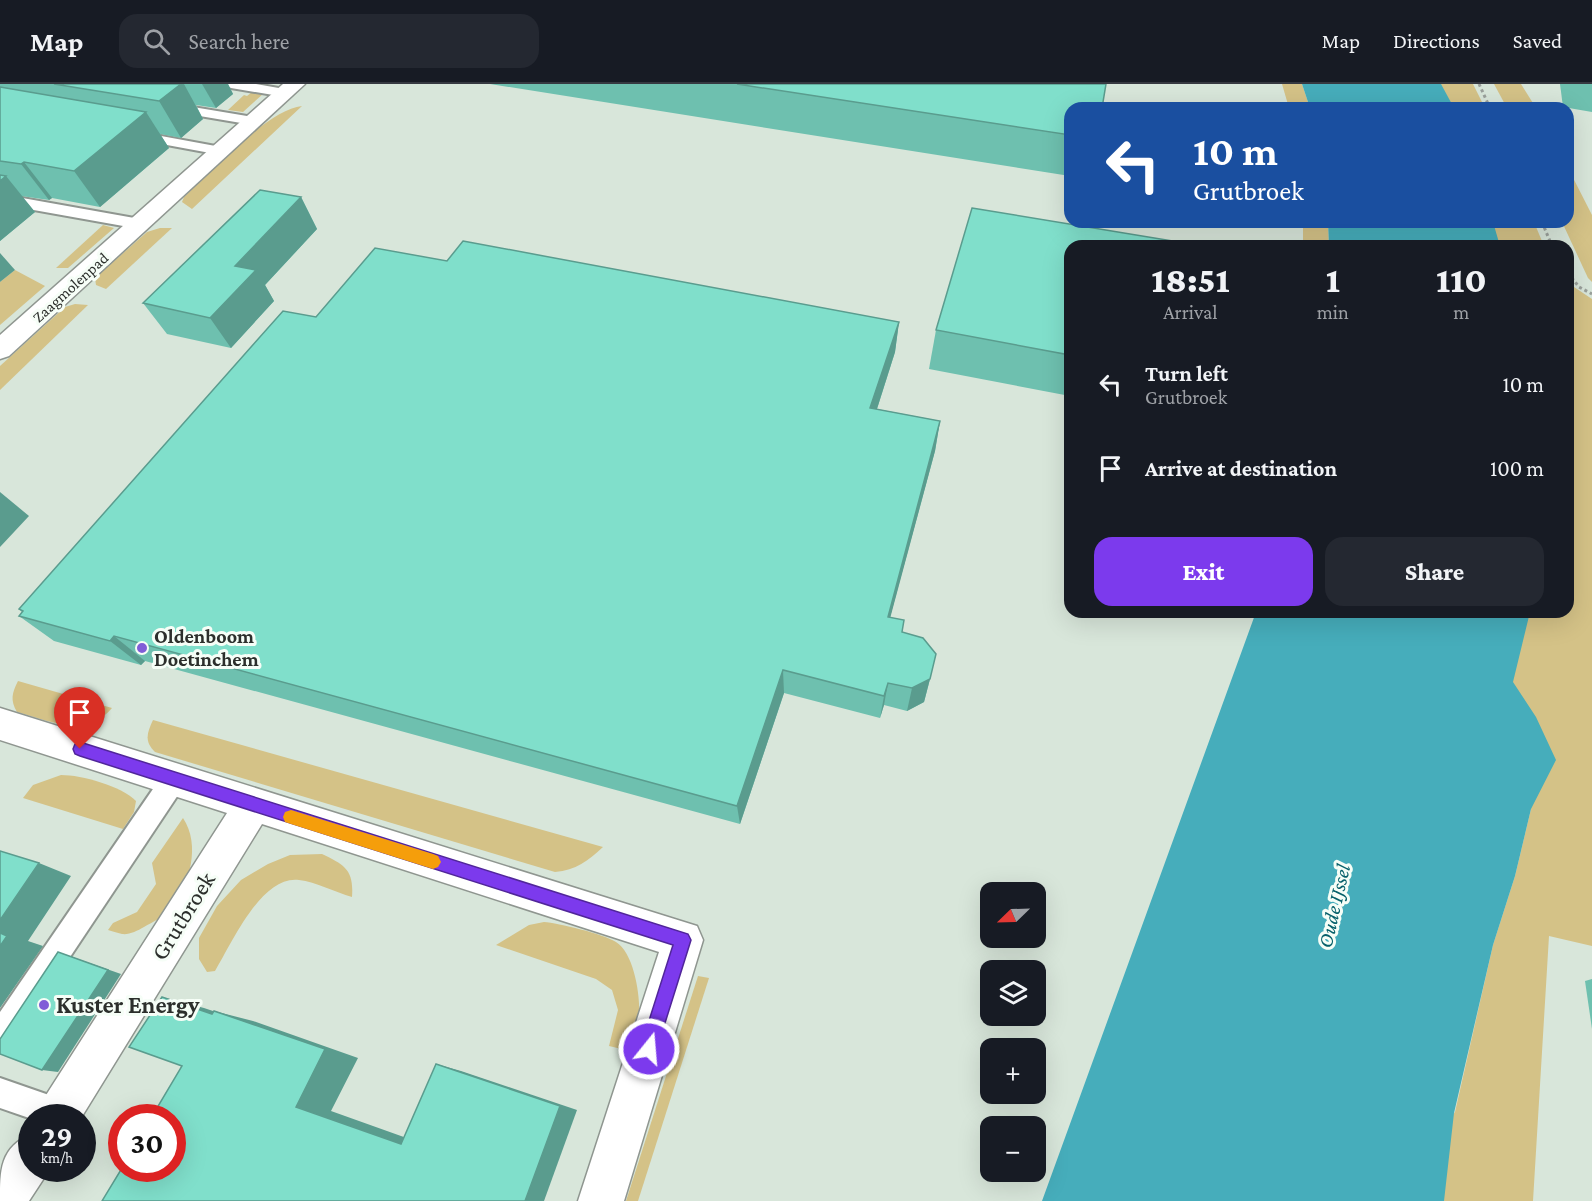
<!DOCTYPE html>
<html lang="en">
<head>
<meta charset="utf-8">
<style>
	body { margin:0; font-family:"Crimson Pro",serif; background:#242831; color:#f1f3f6; height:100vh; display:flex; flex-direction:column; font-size:22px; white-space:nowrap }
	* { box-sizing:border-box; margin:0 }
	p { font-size:20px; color:#9ea1a6 }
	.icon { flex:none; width:33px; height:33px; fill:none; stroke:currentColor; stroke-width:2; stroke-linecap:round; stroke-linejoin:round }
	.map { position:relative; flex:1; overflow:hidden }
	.details { position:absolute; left:1064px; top:156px; width:510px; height:378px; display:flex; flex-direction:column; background:#171b24; border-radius:18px; box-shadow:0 6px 24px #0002 }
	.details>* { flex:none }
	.banner { position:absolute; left:1064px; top:18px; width:510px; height:126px; border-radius:18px; box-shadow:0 6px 24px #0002; background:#1a4fa0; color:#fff; overflow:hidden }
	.needle { width:39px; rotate:247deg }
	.buttons { position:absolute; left:980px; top:798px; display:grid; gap:12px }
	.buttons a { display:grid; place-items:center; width:66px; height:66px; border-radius:12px; background:#171b24; box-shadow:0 6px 24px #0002; font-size:30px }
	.speed { position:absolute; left:18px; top:1020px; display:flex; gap:12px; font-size:30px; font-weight:700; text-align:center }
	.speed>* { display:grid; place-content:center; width:78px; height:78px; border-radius:50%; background:#171b24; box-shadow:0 6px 24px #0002; line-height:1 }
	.speed small { font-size:15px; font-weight:400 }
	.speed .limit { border:9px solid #d22; background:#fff; color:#111 }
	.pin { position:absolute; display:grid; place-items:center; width:51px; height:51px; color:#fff; margin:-62px -26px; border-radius:50% 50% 50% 0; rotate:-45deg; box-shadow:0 0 6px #0007 }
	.pin .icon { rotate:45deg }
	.me { position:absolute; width:66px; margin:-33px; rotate:17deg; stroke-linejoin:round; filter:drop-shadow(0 0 4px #0008) }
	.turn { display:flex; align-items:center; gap:21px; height:126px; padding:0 30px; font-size:27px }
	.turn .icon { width:78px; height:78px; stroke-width:2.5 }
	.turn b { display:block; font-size:42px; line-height:51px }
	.eta { display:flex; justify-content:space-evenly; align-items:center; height:102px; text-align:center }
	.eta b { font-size:36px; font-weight:800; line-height:42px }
	.button { display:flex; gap:12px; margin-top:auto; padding:12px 30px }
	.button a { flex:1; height:69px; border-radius:18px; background:#7c3aed; color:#fff; font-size:24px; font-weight:800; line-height:69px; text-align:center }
	.button a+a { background:#242831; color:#f1f3f6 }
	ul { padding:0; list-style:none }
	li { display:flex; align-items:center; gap:18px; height:84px; padding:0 30px }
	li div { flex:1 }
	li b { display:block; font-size:22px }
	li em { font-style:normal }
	header { display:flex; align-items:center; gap:36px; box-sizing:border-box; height:84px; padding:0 30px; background:#171b24; border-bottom:2px solid #363941 }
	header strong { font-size:28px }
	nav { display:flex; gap:33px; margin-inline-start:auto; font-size:21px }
	.search { width:420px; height:54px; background:#242831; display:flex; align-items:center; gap:15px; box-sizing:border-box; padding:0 21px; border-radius:18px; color:#9ea1a6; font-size:22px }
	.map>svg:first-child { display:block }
	.built { fill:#d8e6da; fill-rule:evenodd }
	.green { fill:#d4c287 }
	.water { fill:#46adbb }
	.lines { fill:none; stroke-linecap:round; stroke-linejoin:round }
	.service-casing { stroke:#8f9690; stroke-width:4 }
	.minor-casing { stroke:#8f9690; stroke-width:3 }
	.tertiary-casing { stroke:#8f9690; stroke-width:3 }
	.path { stroke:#9aa09b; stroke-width:3; stroke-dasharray:3 3; stroke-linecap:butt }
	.service { fill:#fff; fill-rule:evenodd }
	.minor { fill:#fff; fill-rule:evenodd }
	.tertiary { fill:#fff; fill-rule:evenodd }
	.wall { fill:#6ec0af }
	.shaded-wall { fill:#5a9c8e }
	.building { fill:#80dfcb; stroke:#5a9c8e; stroke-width:1.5 }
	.route { fill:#7c3aed; stroke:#51269a; stroke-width:1.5 }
	.slow { fill:#f59e0b }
	.poi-dot { fill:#805dd7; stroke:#f6fef7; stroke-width:2 }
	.labels { text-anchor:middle; stroke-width:6; stroke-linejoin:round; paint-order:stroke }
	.far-street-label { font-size:16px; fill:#2c2f2c; stroke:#f6fef7 }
	.poi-label { font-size:20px; font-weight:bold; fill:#2c2f2c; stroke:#f6fef7; text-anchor:start }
	.water-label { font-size:21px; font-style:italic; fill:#07616b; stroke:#f6fef7 }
	.near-street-label { font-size:24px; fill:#2c2f2c; stroke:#f6fef7 }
	.near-poi-label { font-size:24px; font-weight:bold; fill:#2c2f2c; stroke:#f6fef7; text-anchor:start }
</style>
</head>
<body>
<header>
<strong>Map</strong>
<div class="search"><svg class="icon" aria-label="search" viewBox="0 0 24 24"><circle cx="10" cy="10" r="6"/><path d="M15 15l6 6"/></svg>Search here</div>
<nav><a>Map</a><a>Directions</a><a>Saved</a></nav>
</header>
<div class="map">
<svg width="1592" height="1117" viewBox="0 0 1592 1117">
	<rect width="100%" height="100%" fill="#e8f0ea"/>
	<!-- built -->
	<path class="built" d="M 0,0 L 1592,0 L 1592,1117 L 0,1117 ZM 1070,24 L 1568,24 L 1568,138 L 1070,138 ZM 1070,162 L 1568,162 L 1568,528 L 1070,528 ZM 990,808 L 1035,808 L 1035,854 L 990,854 ZM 990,886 L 1035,886 L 1035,932 L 990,932 ZM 990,964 L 1035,964 L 1035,1010 L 990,1010 ZM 32,1034 L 82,1034 L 82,1084 L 32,1084 ZM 122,1034 L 172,1034 L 172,1084 L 122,1084 ZM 990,1042 L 1035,1042 L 1035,1088 L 990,1088 Z"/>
	<!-- green -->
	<g class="green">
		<polygon points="1282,0 1302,0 1310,24 1289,24"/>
		<polygon points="1437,0 1473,0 1485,24 1448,24"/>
		<polygon points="1494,0 1521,0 1536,24 1507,24"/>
		<polygon points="252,8 263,10 243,28 228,26 244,11 247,12"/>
		<path d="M 302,22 L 192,125 L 182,118 L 184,113 C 211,88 267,26 302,22 Z"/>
		<polygon points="1568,84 1592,131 1592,198 1588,194 1562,138 1568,138"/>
		<polygon points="1303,138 1328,138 1329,162 1303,162"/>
		<polygon points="1487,138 1534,138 1544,162 1493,162"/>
		<polygon points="103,141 114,144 68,184 56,184"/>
		<polygon points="160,144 172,144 106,205 96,201 95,194 147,148"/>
		<polygon points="15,186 45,202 0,241 0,198"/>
		<polygon points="1568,199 1592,215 1592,862 1549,852 1533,1117 1390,1117 1455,1028 1493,861 1515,792 1531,725 1508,648 1505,528 1568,528"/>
		<polygon points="75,220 88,221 0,306 0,282 65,223"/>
		<path d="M 18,597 L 112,624 C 86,655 50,637 17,628 C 10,616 12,609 18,597 Z"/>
		<path d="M 153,636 L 603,763 C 588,777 576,786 555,788 L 155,668 C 144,657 147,649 153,636 Z"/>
		<path d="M 61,691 C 82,691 121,702 136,717 L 134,728 L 123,745 L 23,714 L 33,701 Z"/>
		<path d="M 183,734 C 201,761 190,801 170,825 C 163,833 153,838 144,843 C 137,847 129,851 122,850 C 117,849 112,847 108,846 L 113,839 L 137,828 L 156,800 L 152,779 Z"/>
		<path d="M 322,770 C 345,781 354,786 352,813 C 335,808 316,798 299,796 C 261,791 231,861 215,887 L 207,888 L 199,875 L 199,854 L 217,822 L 241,796 L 268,780 L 290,771 Z"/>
		<path d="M 544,838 C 558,839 604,850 616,858 C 635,870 641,915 639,936 C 639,946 633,957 630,967 L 609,962 L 618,926 L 612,906 L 596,895 L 496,861 L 529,841 Z"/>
		<polygon points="698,892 709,894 638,1117 626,1117"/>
	</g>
	<!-- water -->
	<g class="water">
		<polygon points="1302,0 1441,0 1454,24 1310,24"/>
		<polygon points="1328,138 1493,138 1500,162 1329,162"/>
		<polygon points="1256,528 1530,528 1513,598 1536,633 1556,676 1531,725 1515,792 1493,861 1454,1029 1444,1117 1042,1117"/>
	</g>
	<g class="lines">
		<!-- service casing -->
		<g class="service-casing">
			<g id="service">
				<polygon points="224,0 256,0 290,6 292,9 285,13 231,4"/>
				<polygon points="169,19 253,33 260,37 253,41 164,26 162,23 164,20"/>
				<polygon points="134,47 221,63 228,67 221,71 129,54 127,51"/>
				<polygon points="0,110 140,135 148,140 140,145 0,120"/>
				<polygon points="175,682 184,686 187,694 184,702 10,963 0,967 0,928 166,686"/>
				<polygon points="0,994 69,1018 73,1029 71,1034 32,1035 0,1024"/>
			</g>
		</g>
		<!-- minor casing -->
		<g class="minor-casing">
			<g id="minor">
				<polygon points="0,624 697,842 703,856 624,1117 578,1117 659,868 262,740 81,1034 34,1034 41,1019 227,729 0,656"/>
				<path d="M 32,1050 L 32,1084 L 49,1084 L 48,1088 L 29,1117 L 0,1117 C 0,1086 0,1063 32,1050 Z"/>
			</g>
		</g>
		<!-- tertiary casing -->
		<g class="tertiary-casing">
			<polygon id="tertiary" points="283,0 305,0 9,272 0,275 0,251"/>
		</g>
		<!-- path -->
		<g class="path">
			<polyline points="1479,0 1490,24"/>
			<polyline points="1542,138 1552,162"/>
			<polyline points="1568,189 1579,203 1592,210"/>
		</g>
		<!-- service -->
		<use href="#service" class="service"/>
		<!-- minor -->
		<use href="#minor" class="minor"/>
		<!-- tertiary -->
		<use href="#tertiary" class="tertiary"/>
	</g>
	<!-- wall -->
	<g class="wall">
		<polygon points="0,0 228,0 233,10 216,24 196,21 203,35 181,54 160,50 169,64 100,123 52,114 49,116 21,112 35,128 0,157"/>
		<polygon points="490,0 1106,0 1070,24 1070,92"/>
		<polygon points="1560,0 1592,0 1592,28 1563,23"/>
		<polygon points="301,113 317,145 265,201 274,217 231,264 167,250 143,219"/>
		<polygon points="1070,162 1070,312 929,285 936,246"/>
		<polygon points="447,177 899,238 895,268 877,325 940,337 935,367 890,533 902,548 930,595 924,618 907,627 884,621 880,634 784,609 740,740 145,577 141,581 54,557 19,532 22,528 19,525 316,233"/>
		<polygon points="1592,895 1592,945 1585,897"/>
	</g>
	<!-- shaded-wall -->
	<g class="shaded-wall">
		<polygon points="181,0 184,0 203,35 181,54 159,17"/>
		<polygon points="202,0 228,0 233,10 216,24"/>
		<polygon points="146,28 169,64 100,123 74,87"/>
		<polygon points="24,78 52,114 49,116 21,80"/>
		<polygon points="6,92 35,128 0,157 0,97"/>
		<polygon points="301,113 317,145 265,201 274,217 231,264 210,234 235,182"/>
		<polygon points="0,169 15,186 0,198"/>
		<polygon points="899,238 895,268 868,353 870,324"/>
		<polygon points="940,337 935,367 884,557 888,533"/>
		<polygon points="0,408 29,432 0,463"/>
		<polygon points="114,552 145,577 141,581 110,557"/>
		<polygon points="783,586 784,609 740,740 737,722"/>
		<polygon points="930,595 924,618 907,627 912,604"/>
		<polygon points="888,599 884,621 880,634 884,612"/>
		<polygon points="39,779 71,792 28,857 43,862 0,924 0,836"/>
		<polygon points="58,868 121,890 58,988 42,986"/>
		<polygon points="162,913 204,924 252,940 212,930"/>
		<polygon points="214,927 253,937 358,974 331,1027 429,1062 401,1060 296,1023"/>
		<polygon points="436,980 461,987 577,1026 544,1117 525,1117"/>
	</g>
	<!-- building -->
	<g class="building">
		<polygon points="54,0 181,0 159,17"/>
		<polygon points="737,0 1106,0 1102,24 1070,24 1070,51"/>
		<polygon points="0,3 146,28 74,87 24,78 21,80 0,77"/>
		<polygon points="0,91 6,92 0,97"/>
		<polygon points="260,106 301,113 235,182 256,186 210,234 143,219"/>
		<polygon points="972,124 1203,162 1070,162 1070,271 936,246"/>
		<polygon points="463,157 899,238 870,324 940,337 888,533 904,536 902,548 923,554 936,570 930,595 912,604 888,599 884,612 783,586 737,722 114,552 110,557 19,532 23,527 19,525 283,227 316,233 375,164 447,177"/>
		<polygon points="0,767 39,779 0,836"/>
		<polygon points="0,849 7,852 0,862"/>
		<polygon points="58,868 108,886 42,986 0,970 0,955"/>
		<polygon points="162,913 212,930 214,927 325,965 296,1023 401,1060 436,980 560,1022 525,1117 102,1117 122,1084 172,1084 172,1034 151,1034 182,982 129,963"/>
	</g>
	<!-- route -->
	<polygon class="route" points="80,658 688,850 691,856 655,971 649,973 642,971 640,965 673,861 80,672 75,670 73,665 75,660"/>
	<!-- slow -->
	<polygon class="slow" points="291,726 433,770 438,772 441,778 438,783 433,785 291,740 285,738 283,733 285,728"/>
	<!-- markers -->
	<g class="poi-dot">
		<circle cx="142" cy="564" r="6"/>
		<circle cx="44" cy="921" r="6"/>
	</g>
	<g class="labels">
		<!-- far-street labels -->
		<g class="far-street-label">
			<text transform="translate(70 203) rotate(-42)" y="6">Zaagmolenpad</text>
		</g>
		<!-- poi labels -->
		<g class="poi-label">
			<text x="154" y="559">Oldenboom<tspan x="154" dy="23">Doetinchem</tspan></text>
		</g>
		<!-- water labels -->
		<g class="water-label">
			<text transform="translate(1334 822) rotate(-77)" y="7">Oude IJssel</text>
		</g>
		<!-- near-street labels -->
		<g class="near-street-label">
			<text transform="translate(183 832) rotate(-58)" y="8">Grutbroek</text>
		</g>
		<!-- near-poi labels -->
		<g class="near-poi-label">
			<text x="56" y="929">Kuster Energy</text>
		</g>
	</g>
</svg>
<div class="buttons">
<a><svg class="needle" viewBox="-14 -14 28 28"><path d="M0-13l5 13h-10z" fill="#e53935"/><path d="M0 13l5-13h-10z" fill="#9ea1a6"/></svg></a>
<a><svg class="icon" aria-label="layers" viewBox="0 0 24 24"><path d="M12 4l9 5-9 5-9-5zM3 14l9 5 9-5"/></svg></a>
<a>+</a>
<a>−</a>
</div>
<div class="speed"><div>29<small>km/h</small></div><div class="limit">30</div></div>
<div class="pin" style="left:80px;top:665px;background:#d93025"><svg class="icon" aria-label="arrive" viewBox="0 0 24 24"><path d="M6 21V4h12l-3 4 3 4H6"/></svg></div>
<svg class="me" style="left:649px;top:965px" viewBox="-20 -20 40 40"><circle r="17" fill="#7c3aed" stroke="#fff" stroke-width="3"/><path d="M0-11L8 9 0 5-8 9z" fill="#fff"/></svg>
<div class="banner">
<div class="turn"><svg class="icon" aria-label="left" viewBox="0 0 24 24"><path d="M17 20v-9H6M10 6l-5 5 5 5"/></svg><div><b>10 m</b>Grutbroek</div></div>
</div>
<section class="details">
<div class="eta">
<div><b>18:51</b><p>Arrival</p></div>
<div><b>1</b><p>min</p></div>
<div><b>110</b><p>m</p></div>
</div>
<ul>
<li><svg class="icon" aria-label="left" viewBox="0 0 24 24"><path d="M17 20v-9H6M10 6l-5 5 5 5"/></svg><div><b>Turn left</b><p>Grutbroek</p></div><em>10 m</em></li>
<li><svg class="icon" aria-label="arrive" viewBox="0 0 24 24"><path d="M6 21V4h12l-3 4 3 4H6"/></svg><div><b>Arrive at destination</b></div><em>100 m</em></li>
</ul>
<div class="button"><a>Exit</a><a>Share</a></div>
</section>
</div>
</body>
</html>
